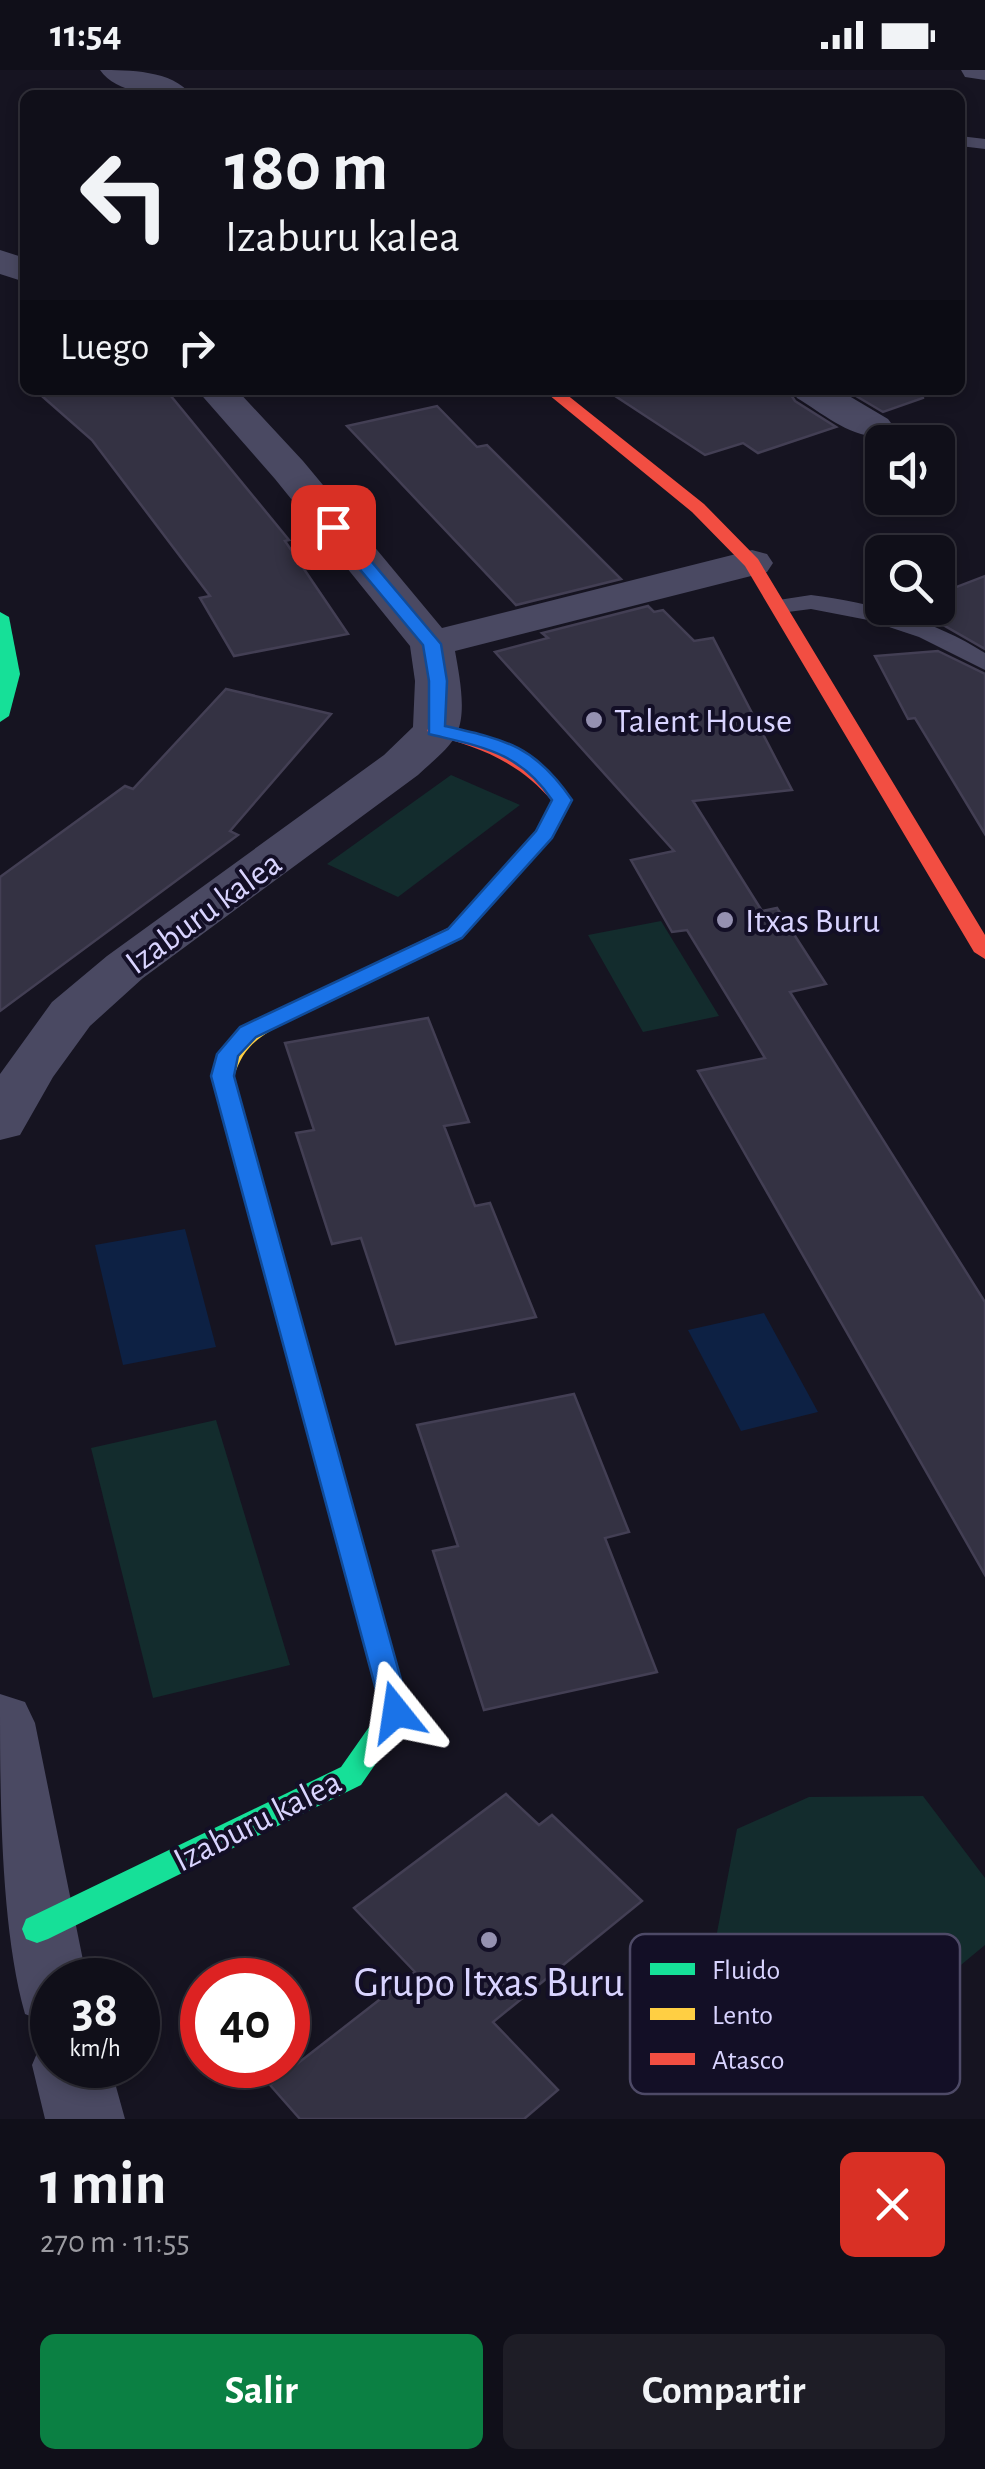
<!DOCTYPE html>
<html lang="es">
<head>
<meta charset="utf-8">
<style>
	body { margin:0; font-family:"Alegreya Sans",sans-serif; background:#1e1d26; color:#f1f3f6; height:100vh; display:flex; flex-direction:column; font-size:38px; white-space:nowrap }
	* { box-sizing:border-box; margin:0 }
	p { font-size:32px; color:#9c9ca2 }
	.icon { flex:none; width:55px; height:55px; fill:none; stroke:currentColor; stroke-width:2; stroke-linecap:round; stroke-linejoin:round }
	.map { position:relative; height:2049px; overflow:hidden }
	.sheet { display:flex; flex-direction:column; background:#100f19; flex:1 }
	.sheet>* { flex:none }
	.banner { position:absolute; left:20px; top:20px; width:945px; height:305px; border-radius:15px; box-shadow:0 5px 15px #0003,0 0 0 2px #302f38; background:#100f19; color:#f1f3f6; overflow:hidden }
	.fabs { position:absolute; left:865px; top:355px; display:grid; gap:20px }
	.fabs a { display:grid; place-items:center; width:90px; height:90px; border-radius:15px; background:#100f19; box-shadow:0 5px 15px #0003,0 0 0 2px #302f38; font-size:50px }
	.speed { position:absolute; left:30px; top:1888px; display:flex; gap:20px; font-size:50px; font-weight:700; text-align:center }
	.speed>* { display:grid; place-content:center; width:130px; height:130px; border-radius:50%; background:#100f19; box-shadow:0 5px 15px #0003,0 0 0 2px #302f38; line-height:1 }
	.speed small { font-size:25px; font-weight:400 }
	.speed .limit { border:15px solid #d22; background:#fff; color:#111 }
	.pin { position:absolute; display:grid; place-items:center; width:85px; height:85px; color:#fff; margin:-42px; border-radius:20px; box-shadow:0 5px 15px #0006 }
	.me { position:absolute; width:110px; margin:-55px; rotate:345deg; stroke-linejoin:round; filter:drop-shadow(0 0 8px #0008) }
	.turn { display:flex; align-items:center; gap:35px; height:210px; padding:0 40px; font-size:45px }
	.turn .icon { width:130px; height:130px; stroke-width:2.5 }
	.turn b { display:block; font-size:70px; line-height:85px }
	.then { display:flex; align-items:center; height:95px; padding:0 40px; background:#0003; gap:20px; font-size:38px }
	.round { display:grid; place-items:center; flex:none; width:105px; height:105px; border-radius:15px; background:#1e1d26 }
	.head { display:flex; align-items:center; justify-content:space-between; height:170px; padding:0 40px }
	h1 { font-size:60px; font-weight:700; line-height:75px }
	.action { display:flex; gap:20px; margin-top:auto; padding:20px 40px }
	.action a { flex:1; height:115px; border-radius:15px; background:#0b8043; color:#fff; font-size:40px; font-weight:700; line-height:115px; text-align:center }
	.action a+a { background:#1e1d26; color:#f1f3f6 }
	.status { display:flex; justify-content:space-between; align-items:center; height:70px; padding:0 50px; background:#100f19; direction:ltr }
	.status svg { height:28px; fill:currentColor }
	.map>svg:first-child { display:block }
	.green { fill:#132c2d }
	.water { fill:#0d2144 }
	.building { fill:#343243; stroke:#433f54; stroke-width:2.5 }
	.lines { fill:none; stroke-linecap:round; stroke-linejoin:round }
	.lane { fill:#4a4962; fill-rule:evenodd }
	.street { fill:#4a4962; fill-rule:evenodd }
	.fast { fill:#16e098; fill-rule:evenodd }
	.slow { fill:#ffcf43; fill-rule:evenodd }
	.jam { fill:#f24e42; fill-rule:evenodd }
	.route { fill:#1a73e8; stroke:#114b97; stroke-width:2.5 }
	.poi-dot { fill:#9591b1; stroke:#130f26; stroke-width:4 }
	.labels { text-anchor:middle; stroke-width:8; stroke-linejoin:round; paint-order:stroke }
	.poi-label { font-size:35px; fill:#d9d4ff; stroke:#130f26; text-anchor:start }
	.street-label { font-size:35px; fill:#d9d4ff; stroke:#130f26 }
	.near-poi-label { font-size:42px; fill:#d9d4ff; stroke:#130f26 }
	.key { fill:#130f26; stroke:#4e4a67; stroke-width:2.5 }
	.key-label { font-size:28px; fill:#d9d4ff }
</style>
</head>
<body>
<div class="status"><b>11:54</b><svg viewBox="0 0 49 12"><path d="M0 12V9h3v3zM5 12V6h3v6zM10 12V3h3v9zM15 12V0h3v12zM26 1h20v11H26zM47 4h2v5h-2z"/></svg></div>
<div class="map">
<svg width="985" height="2049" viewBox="0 0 985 2049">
	<rect width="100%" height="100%" fill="#161421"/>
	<!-- green -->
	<g class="green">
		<polygon points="451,705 520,735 398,827 327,794"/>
		<polygon points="661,851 719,946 643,962 588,865"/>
		<polygon points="216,1350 290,1595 153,1628 91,1378"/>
		<polygon points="923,1726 985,1808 985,1875 885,1958 692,1992 737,1759 809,1727"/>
	</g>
	<!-- water -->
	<g class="water">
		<polygon points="185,1159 216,1277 123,1295 95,1175"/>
		<polygon points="764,1243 818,1342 741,1361 688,1260"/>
	</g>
	<!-- building -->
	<g class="building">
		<polygon points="35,320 166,320 289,470 285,471 348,564 234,586 200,528 210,526 92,370"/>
		<polygon points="606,320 788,320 795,331 836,357 758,383 743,373 705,385"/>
		<polygon points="846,320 922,320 923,328 883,342"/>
		<polygon points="437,336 477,377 487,375 621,509 516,535 347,356"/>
		<polygon points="985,506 985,579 938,552 938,524"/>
		<polygon points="648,536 654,542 663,540 694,571 713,568 792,720 693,731 762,841 777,838 826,914 790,922 985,1232 985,1505 698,1001 765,988 687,860 672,862 631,790 674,781 495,582 548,568 542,563"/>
		<polygon points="938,581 985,604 985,764 915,648 908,649 875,586"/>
		<polygon points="226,619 331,644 230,761 238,765 0,941 0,807 125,716 133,719"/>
		<polygon points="428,948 469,1052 444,1056 475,1136 490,1133 536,1247 396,1274 361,1168 332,1174 296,1063 314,1060 285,973"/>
		<polygon points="574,1324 629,1462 605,1468 657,1602 484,1640 433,1481 458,1476 417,1355"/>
		<polygon points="506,1724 539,1755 552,1745 642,1831 493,1952 558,2020 524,2049 300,2049 270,2015 415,1902 354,1838"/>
	</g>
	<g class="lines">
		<!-- lane -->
		<g class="lane">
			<polygon points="960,66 985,69 985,79 960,76"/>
			<path d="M 811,525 C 870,532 935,551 985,583 L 985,600 L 919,567 L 868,550 L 811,539 L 780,543 L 769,536 L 772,531 Z"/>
		</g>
		<!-- street -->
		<g class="street">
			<path d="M 100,0 C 128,0 173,0 191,25 C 162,25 118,26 100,0 Z"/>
			<polygon points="961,0 985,0 985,10 965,7"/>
			<polygon points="0,180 25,188 25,212 0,204"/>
			<path d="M 197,320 L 237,320 L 303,391 L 442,558 L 752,480 L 767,484 L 773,493 L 767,502 L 455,581 C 459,604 467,641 457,663 C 450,679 430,693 418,705 L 143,908 L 90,956 L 53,1007 L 20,1065 L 0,1070 L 0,1004 L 52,932 L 107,886 L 384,685 L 413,657 L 415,611 L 410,576 L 275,409 Z"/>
			<path d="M 792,320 L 839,320 L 888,349 L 894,357 L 888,365 C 856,373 824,344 797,328 Z"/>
			<path d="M 0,1624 L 25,1632 L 35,1653 L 87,1910 L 52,1910 L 52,1955 L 25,1944 C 0,1856 0,1721 0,1624 Z"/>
			<polygon points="52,1966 52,1995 110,1995 125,2049 45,2049 32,1995 43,1969"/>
		</g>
		<!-- fast -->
		<g class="fast">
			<polygon points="0,542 9,547 20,604 9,646 0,652"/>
			<polygon points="327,1378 336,1381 340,1388 410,1642 406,1650 361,1715 48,1869 37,1873 26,1869 22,1859 26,1849 341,1697 381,1640 314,1388 318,1381"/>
		</g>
		<!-- slow -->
		<path class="slow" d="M 284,938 L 295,945 L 292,950 C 262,964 243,975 234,1007 L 340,1388 L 336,1395 L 327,1398 L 318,1395 L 314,1388 L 212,1007 C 222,971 247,948 284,938 Z"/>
		<!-- jam -->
		<g class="jam">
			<polygon points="543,320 561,320 704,434 758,489 985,865 985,889 974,882 745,496 692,442"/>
			<path d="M 436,654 C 490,667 537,684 572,730 L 552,768 L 462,868 L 292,950 L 276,950 L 273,945 L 276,940 L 448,858 L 536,762 L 552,731 C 519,692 478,676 429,664 L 427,660 Z"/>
		</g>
	</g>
	<!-- route -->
	<path class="route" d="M 333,452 L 339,453 L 441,574 L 447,611 L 445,656 C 507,670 535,676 572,730 L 552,768 L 462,868 L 256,967 L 238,986 L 234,1006 L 410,1642 L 406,1650 L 396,1654 L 386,1650 L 382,1642 L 211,1006 L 217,984 L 240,957 L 448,859 L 536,761 L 552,730 C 520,682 482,677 429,664 L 429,611 L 423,575 L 327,460 L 325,457 Z"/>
	<!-- markers -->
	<g class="poi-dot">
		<circle cx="594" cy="650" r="10"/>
		<circle cx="725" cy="850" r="10"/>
		<circle cx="489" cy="1870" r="10"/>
	</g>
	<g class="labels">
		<!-- poi labels -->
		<g class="poi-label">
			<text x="614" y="662">Talent House</text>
			<text x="745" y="862">Itxas Buru</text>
		</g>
		<!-- street labels -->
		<g class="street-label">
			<text transform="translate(203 842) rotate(-36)" y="12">Izaburu kalea</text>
			<text transform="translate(257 1750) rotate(-27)" y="12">Izaburu kalea</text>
		</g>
		<!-- near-poi labels -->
		<g class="near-poi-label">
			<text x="489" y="1926">Grupo Itxas Buru</text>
		</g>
	</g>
	<!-- legend -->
	<rect x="630" y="1864" width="330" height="160" rx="15" class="key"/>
	<rect x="650" y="1893" width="45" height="12" fill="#16e098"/>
	<rect x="650" y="1938" width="45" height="12" fill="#ffcf43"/>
	<rect x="650" y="1983" width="45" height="12" fill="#f24e42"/>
	<g class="key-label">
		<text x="712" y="1909">Fluido</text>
		<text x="712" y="1954">Lento</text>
		<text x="712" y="1999">Atasco</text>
	</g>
</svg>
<div class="fabs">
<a><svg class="icon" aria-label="sound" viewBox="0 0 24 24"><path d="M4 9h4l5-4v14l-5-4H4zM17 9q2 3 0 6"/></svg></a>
<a><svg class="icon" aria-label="search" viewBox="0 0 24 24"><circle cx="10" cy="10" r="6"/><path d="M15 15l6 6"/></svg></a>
</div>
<div class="speed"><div>38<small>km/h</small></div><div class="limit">40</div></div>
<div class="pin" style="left:333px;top:457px;background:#d93025"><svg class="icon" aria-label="arrive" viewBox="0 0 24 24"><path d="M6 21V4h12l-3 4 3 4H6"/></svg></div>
<svg class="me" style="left:396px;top:1642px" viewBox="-20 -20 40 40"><path d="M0-17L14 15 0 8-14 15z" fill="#1a73e8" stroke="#fff" stroke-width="4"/></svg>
<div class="banner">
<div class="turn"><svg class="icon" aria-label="left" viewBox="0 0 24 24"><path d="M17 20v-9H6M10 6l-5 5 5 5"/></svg><div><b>180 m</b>Izaburu kalea</div></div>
<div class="then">Luego<svg class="icon" aria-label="right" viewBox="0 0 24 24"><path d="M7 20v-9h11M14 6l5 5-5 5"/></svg></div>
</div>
</div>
<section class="sheet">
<div class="head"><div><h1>1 min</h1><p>270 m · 11:55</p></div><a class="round" style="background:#d93025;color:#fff"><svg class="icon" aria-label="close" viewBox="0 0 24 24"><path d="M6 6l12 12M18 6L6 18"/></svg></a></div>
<div class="action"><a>Salir</a><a>Compartir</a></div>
</section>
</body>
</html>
